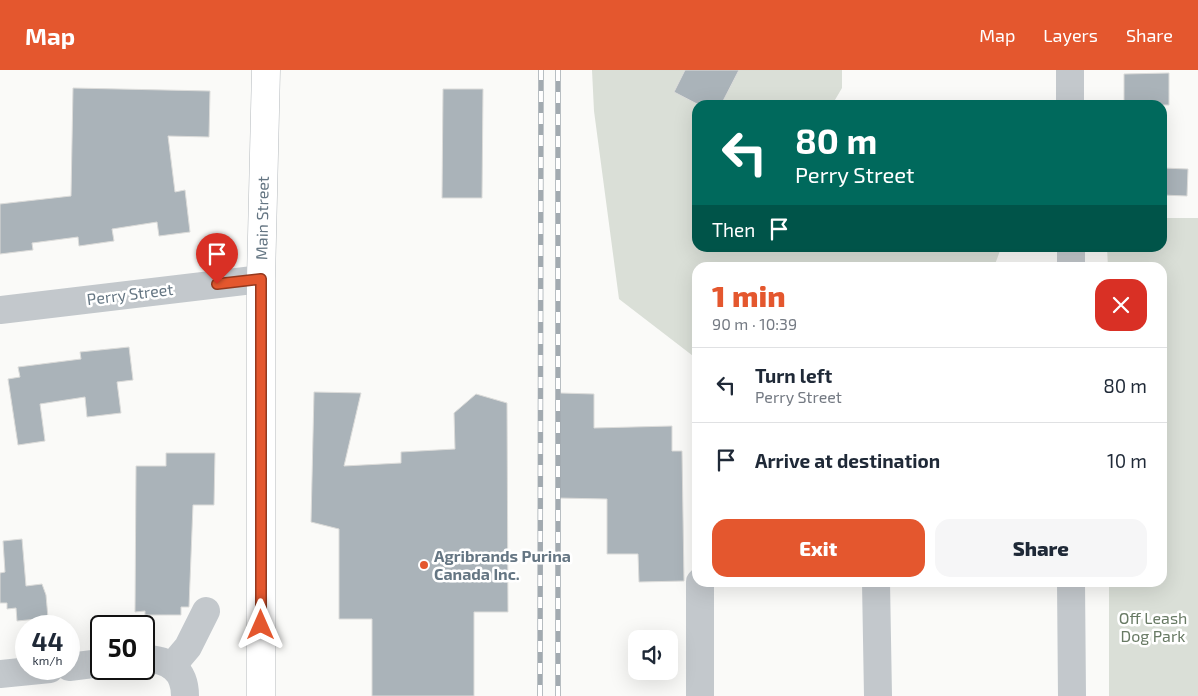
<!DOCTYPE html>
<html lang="en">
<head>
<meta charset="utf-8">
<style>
	body { margin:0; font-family:"Exo 2",sans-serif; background:#f6f6f7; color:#1f2937; height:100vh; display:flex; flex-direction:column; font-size:19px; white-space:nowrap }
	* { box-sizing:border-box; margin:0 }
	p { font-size:16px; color:#747a83 }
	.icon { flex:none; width:28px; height:28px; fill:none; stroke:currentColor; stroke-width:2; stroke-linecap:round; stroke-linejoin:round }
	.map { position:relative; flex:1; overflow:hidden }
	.panel { position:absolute; left:692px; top:192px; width:475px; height:325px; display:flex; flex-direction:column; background:#fff; border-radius:15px; box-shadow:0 5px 20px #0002 }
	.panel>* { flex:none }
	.top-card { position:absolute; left:692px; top:30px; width:475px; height:152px; border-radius:15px; box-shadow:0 5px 20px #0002; background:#00695c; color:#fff; overflow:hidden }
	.buttons { position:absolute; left:628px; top:560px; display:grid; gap:10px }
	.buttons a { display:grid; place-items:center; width:50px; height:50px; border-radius:10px; background:#fff; box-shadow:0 5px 20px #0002; font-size:25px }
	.speed { position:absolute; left:15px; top:545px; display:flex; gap:10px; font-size:25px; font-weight:700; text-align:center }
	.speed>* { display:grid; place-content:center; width:65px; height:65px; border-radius:50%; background:#fff; box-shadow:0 5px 20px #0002; line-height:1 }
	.speed small { font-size:12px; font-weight:400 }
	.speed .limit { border:2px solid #111; border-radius:8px; background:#fff; color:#111 }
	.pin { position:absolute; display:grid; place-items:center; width:42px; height:42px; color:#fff; margin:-51px -21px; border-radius:50% 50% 50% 0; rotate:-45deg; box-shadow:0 0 5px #0007 }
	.pin .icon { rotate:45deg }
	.me { position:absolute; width:55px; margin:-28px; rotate:0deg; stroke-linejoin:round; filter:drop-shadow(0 0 4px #0008) }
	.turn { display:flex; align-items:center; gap:18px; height:105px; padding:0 20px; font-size:22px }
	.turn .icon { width:65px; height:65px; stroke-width:2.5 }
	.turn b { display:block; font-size:35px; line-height:42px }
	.then { display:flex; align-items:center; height:48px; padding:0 20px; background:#0003; gap:10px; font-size:19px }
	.round { display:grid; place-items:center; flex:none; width:52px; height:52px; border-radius:15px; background:#f6f6f7 }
	.head { display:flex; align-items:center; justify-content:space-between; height:85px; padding:0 20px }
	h1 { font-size:30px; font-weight:800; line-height:38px; color:#e4572e }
	.button { display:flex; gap:10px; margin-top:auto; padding:10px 20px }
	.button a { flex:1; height:58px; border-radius:15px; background:#e4572e; color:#fff; font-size:20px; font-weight:800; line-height:58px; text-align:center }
	.button a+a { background:#f6f6f7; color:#1f2937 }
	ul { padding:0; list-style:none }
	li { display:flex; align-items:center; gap:15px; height:75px; padding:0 20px; border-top:1px solid #e0e1e3 }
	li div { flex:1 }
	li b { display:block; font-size:19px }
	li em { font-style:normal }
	header { display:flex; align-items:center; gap:30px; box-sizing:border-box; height:70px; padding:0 25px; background:#e4572e; color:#fff }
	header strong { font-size:24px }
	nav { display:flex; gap:28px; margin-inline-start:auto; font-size:18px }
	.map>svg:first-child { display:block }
	.green { fill:#dadfd7 }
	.building { fill:#aab3b9; stroke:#dcdcda }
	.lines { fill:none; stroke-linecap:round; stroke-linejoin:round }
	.major-casing { stroke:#b5babe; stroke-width:29 }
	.minor { stroke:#c3c8cc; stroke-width:28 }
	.major { stroke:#fff; stroke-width:28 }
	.rail-casing { stroke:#a2aab0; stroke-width:5.5 }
	.rail { stroke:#fff; stroke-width:4; stroke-dasharray:11; stroke-linecap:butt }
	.route-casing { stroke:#94391e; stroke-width:12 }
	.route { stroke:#e4572e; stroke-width:9 }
	.poi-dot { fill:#e4572e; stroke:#fff; stroke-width:2 }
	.labels { text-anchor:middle; stroke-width:5; stroke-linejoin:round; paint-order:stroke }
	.street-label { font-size:16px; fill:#657683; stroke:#fff }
	.poi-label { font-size:16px; font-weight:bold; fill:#657683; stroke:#fff; text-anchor:start }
	.park-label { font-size:16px; fill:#687a64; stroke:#fff }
</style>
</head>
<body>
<header>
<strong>Map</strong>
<nav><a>Map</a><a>Layers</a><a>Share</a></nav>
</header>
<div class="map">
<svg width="1198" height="626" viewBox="0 0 1198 626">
	<rect width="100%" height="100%" fill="#fafaf8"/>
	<!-- green -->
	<g class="green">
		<polygon points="592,0 842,0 842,18 832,35 698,35 698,178 1001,178 994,197 698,198 697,289 619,229 594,41"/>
		<polygon points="1163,148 1198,148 1198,626 1109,626 1109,513 1162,512 1162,198 1108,197 1107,178 1162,178"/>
	</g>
	<!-- building -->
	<g class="building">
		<polygon points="685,0 739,0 721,35 699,35 674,22"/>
		<polygon points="1169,3 1169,35 1124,35 1124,4"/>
		<polygon points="73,18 210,21 209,67 168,66 175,122 185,120 190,162 159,166 157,152 112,159 114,171 79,176 78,167 32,173 33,180 0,184 0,134 71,126"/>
		<polygon points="443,19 483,19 482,128 442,128"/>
		<polygon points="1162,98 1188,99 1187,126 1162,125"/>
		<polygon points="129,277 133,310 117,312 121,343 87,347 85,327 40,334 45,371 18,375 8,309 20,307 18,297 81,289 80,282"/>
		<polygon points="314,322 361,323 344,396 401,393 401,382 455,379 454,343 476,324 507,333 508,542 474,542 474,626 372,626 372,549 339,549 339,459 311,452"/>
		<polygon points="560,323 594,324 594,358 672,356 672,381 682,381 684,511 639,512 638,484 607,484 607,429 558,428"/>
		<polygon points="166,383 215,383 214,435 193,435 189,537 181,537 181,545 145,545 145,541 135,542 136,396 166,396"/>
		<polygon points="22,469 26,516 42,514 46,525 48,548 17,551 16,538 7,539 7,533 0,533 0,503 5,502 3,471"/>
	</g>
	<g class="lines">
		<!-- major casing -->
		<g class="major-casing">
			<polyline id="major" points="261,626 261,209 266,0"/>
		</g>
		<!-- minor -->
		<g class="minor">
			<polyline points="1070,35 1070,0"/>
			<polyline points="1071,178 1071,198"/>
			<polyline points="0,240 261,209"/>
			<polyline points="876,512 878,626"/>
			<polyline points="1071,512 1072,626"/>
			<path d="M 144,589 C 169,589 185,600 185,626"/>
			<polyline points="172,596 188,577 206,541"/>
			<polyline points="69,597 101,593"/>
			<polyline points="0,604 50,599"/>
			<polyline points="700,626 700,512"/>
		</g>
		<!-- major -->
		<use href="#major" class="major"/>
		<!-- rail casing -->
		<g class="rail-casing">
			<g id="rail">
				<polyline points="558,0 558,626"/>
				<polyline points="540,626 541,0"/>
			</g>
		</g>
		<!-- rail -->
		<use href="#rail" class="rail"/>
	</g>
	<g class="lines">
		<!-- route casing -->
		<g class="route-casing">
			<polyline id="route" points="217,214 261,209 261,555"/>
		</g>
		<!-- route -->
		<use href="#route" class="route"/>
	</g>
	<!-- markers -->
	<circle class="poi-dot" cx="424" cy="495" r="5"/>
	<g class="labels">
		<!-- street labels -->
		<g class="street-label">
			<text transform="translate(262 148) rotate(-89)" y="6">Main Street</text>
			<text transform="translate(130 224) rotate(-7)" y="6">Perry Street</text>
		</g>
		<!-- poi labels -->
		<g class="poi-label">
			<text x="434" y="492">Agribrands Purina<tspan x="434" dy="18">Canada Inc.</tspan></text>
		</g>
		<!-- park labels -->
		<g class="park-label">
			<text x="1153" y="554">Off Leash<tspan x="1153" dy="18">Dog Park</tspan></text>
		</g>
	</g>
</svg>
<div class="buttons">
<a><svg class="icon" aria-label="sound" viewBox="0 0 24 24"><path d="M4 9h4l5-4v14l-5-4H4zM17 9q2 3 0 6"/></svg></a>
</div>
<div class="speed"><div>44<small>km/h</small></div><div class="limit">50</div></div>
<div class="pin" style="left:217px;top:214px;background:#d93025"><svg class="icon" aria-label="arrive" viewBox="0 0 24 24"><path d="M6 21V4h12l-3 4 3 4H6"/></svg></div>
<svg class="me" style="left:261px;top:555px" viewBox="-20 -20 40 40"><path d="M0-17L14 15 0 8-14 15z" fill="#e4572e" stroke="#fff" stroke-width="4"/></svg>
<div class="top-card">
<div class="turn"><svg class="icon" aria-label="left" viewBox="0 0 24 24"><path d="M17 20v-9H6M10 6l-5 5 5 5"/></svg><div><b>80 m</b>Perry Street</div></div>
<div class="then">Then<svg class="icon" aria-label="arrive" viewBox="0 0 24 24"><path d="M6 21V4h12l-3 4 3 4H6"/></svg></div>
</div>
<section class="panel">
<div class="head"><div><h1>1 min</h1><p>90 m · 10:39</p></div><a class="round" style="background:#d93025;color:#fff"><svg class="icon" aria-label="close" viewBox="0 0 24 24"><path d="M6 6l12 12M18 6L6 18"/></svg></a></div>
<ul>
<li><svg class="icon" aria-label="left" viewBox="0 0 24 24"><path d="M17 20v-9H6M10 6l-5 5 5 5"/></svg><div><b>Turn left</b><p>Perry Street</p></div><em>80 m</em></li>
<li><svg class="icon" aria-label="arrive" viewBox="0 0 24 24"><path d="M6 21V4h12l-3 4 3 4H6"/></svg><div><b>Arrive at destination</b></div><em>10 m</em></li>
</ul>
<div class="button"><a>Exit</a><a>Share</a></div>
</section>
</div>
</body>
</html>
